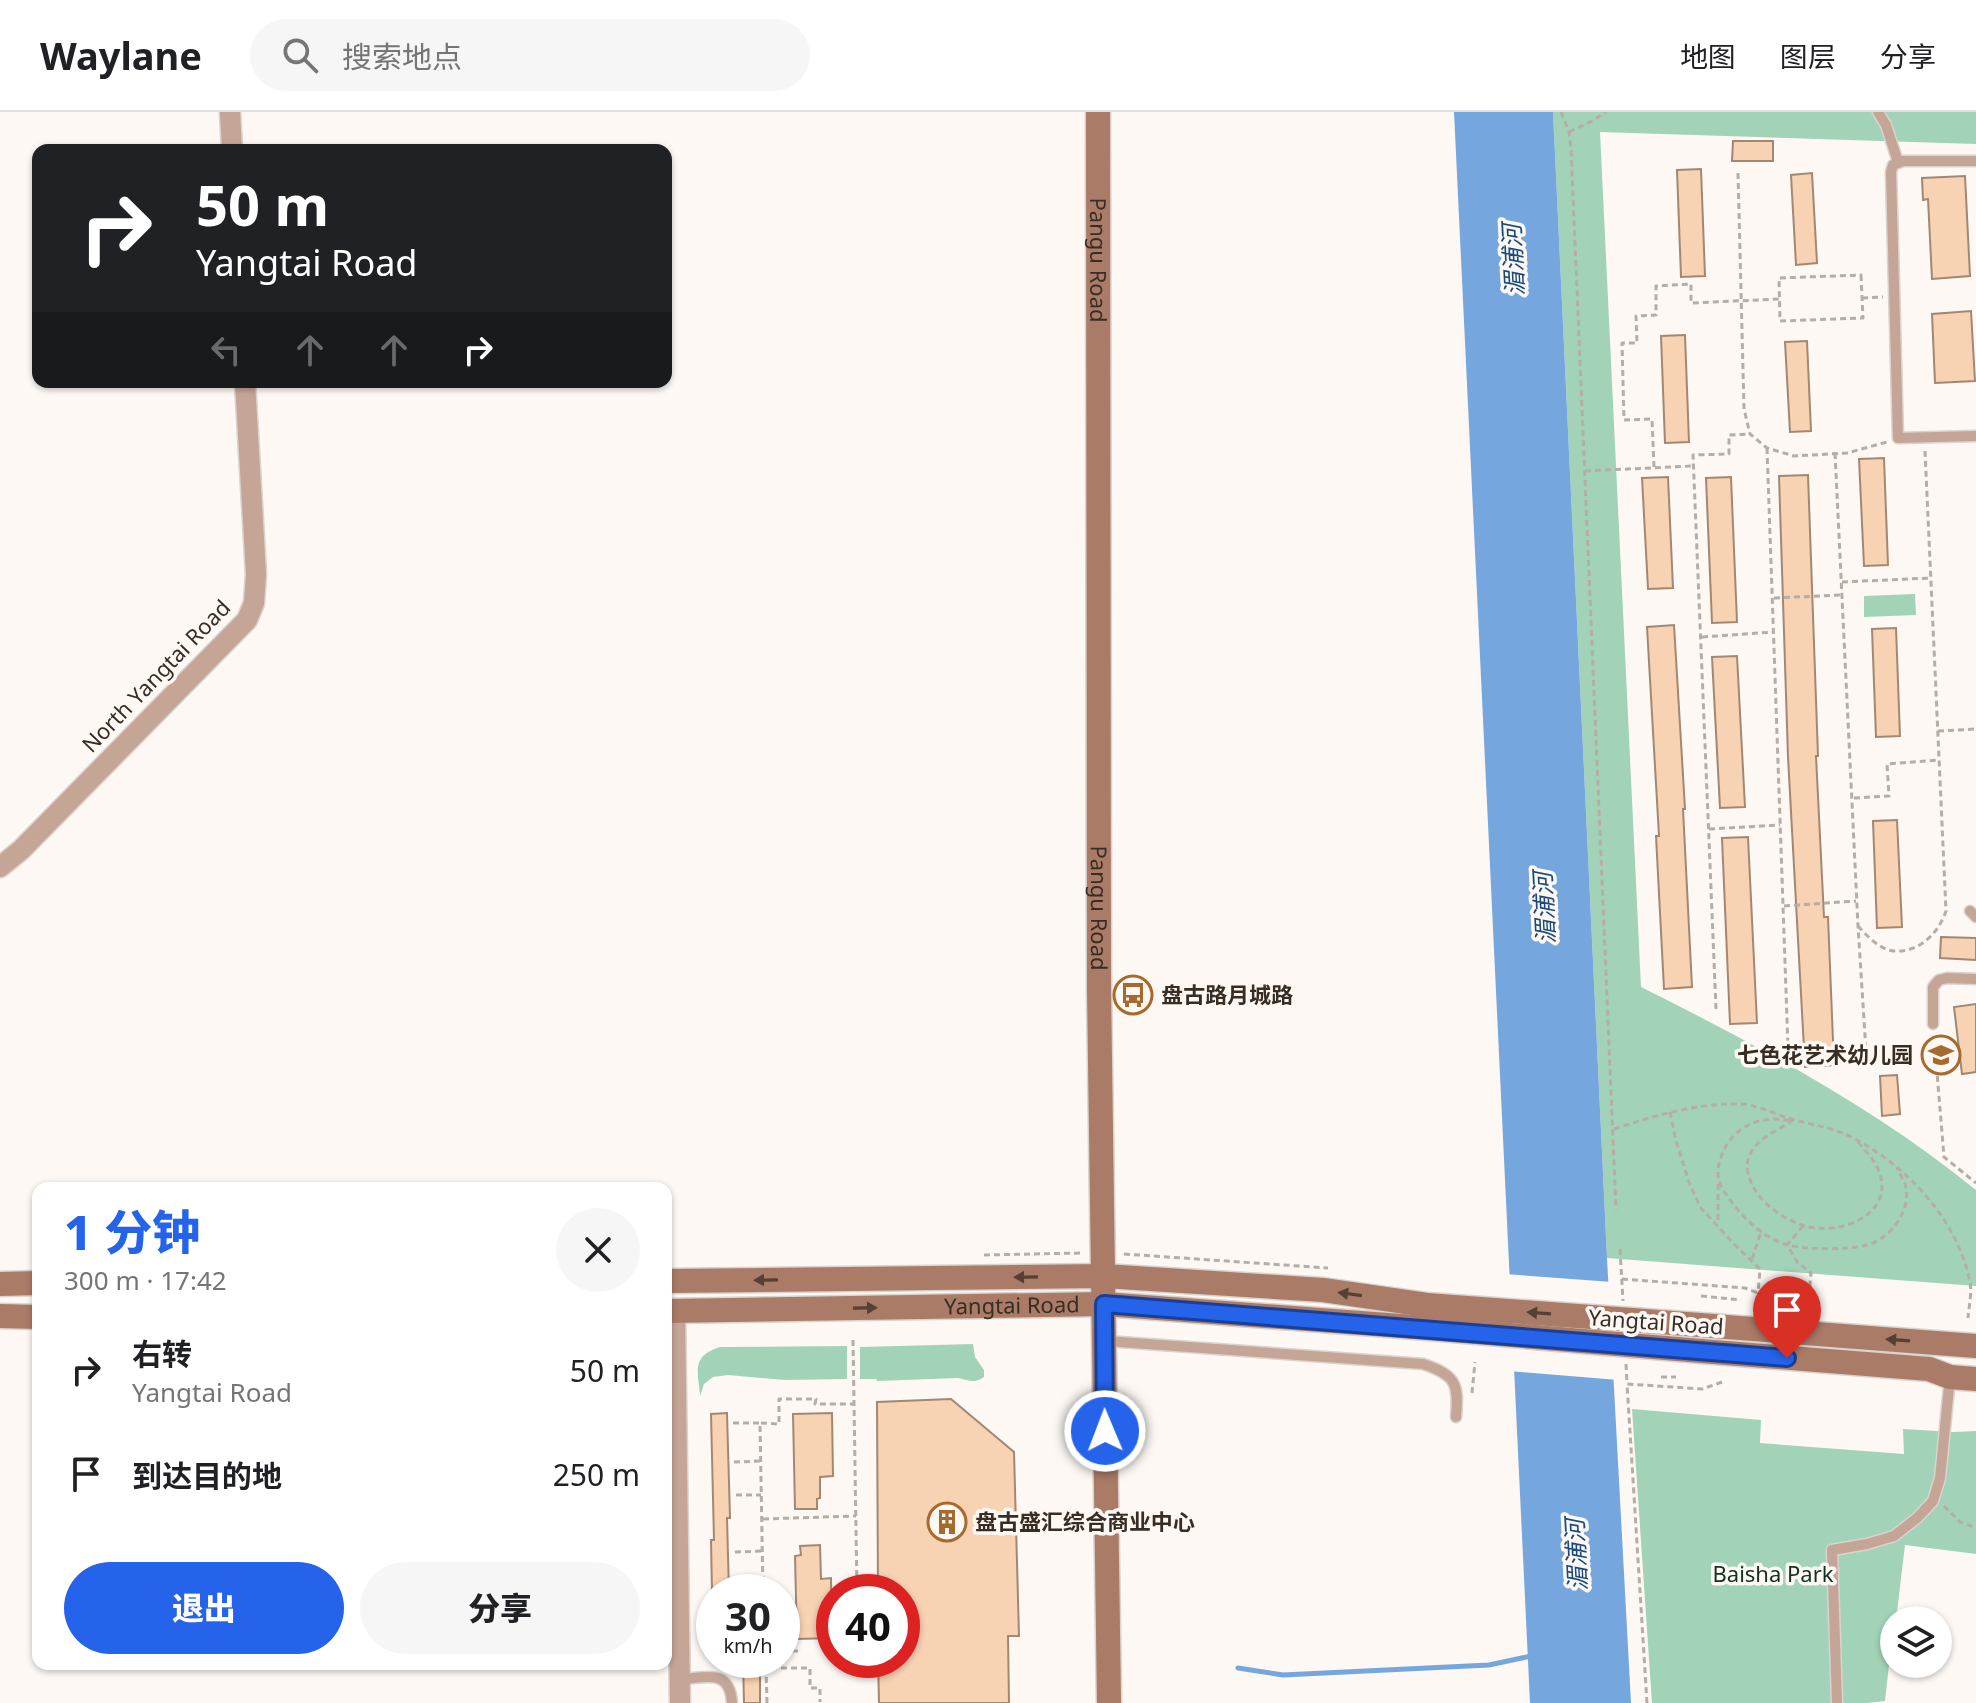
<!DOCTYPE html>
<html lang="zh">
<head>
<meta charset="utf-8">
<style>
	body { margin:0; font-family:"Noto Sans","Noto Sans SC",sans-serif; background:#f6f6f6; color:#202124; height:100vh; display:flex; flex-direction:column; font-size:30px; white-space:nowrap }
	* { box-sizing:border-box; margin:0 }
	p { font-size:26px; color:#757577 }
	.icon { flex:none; width:44px; height:44px; fill:none; stroke:currentColor; stroke-width:2; stroke-linecap:round; stroke-linejoin:round }
	.map { position:relative; flex:1; overflow:hidden }
	.details { position:absolute; left:32px; top:1070px; width:640px; height:488px; display:flex; flex-direction:column; background:#fff; border-radius:16px; box-shadow:0 2px 6px #0004 }
	.details>* { flex:none }
	.top-card { position:absolute; left:32px; top:32px; width:640px; height:244px; border-radius:16px; box-shadow:0 2px 6px #0004; background:#202124; color:#fff; overflow:hidden }
	.fabs { position:absolute; left:1880px; top:1494px; display:grid; gap:16px }
	.fabs a { display:grid; place-items:center; width:72px; height:72px; border-radius:50%; background:#fff; box-shadow:0 2px 6px #0004; font-size:40px }
	.speed { position:absolute; left:696px; top:1462px; display:flex; gap:16px; font-size:40px; font-weight:700; text-align:center }
	.speed>* { display:grid; place-content:center; width:104px; height:104px; border-radius:50%; background:#fff; box-shadow:0 2px 6px #0004; line-height:1 }
	.speed small { font-size:20px; font-weight:400 }
	.speed .limit { border:12px solid #d22; background:#fff; color:#111 }
	.pin { position:absolute; display:grid; place-items:center; width:68px; height:68px; color:#fff; margin:-82px -34px; border-radius:50% 50% 50% 0; rotate:-45deg; box-shadow:0 0 8px #0007 }
	.pin .icon { rotate:45deg }
	.me { position:absolute; width:88px; margin:-44px; rotate:359deg; stroke-linejoin:round; filter:drop-shadow(0 0 6px #0008) }
	.turn { display:flex; align-items:center; gap:28px; height:168px; padding:0 32px; font-size:36px }
	.turn .icon { width:104px; height:104px; stroke-width:2.5 }
	.turn b { display:block; font-size:56px; line-height:68px }
	.lanes { display:flex; align-items:center; height:76px; padding:0 32px; background:#0003; justify-content:center; gap:40px; direction:ltr }
	.lanes .off { opacity:.35 }
	.round { display:grid; place-items:center; flex:none; width:84px; height:84px; border-radius:42px; background:#f6f6f6 }
	.summary { display:flex; align-items:center; justify-content:space-between; height:136px; padding:0 32px }
	h1 { font-size:48px; font-weight:800; line-height:60px; color:#2563eb }
	.action { display:flex; gap:16px; margin-top:auto; padding:16px 32px }
	.action a { flex:1; height:92px; border-radius:48px; background:#2563eb; color:#fff; font-size:32px; font-weight:800; line-height:92px; text-align:center }
	.action a+a { background:#f6f6f6; color:#202124 }
	ul { padding:0; list-style:none }
	li { display:flex; align-items:center; gap:24px; height:104px; padding:0 32px }
	li div { flex:1 }
	li b { display:block; font-size:30px }
	li em { font-style:normal }
	header { display:flex; align-items:center; gap:48px; box-sizing:border-box; height:112px; padding:0 40px; background:#fff; border-bottom:2px solid #e0e0e0 }
	header strong { font-size:38px }
	nav { display:flex; gap:44px; margin-inline-start:auto; font-size:28px }
	.search { width:560px; height:72px; background:#f6f6f6; display:flex; align-items:center; gap:20px; box-sizing:border-box; padding:0 28px; border-radius:44px; color:#757577; font-size:30px }
	.map>svg:first-child { display:block }
	.green { fill:#a2d3b8 }
	.water { fill:#75a6dd }
	.pier { fill:#fdf8f3 }
	.lines { fill:none; stroke-linecap:round; stroke-linejoin:round }
	.stream { stroke:#75a6dd; stroke-width:5 }
	.building { fill:#f7d2b3; stroke:#a28873; stroke-width:2 }
	.lane-casing { stroke:#dad3ce; stroke-width:13 }
	.street-casing { stroke:#dad3ce; stroke-width:23 }
	.secondary-casing { stroke:#dad3ce; stroke-width:27 }
	.path { stroke:#b5aea7; stroke-width:3; stroke-dasharray:6 4; stroke-linecap:butt }
	.lane { stroke:#c5a596; stroke-width:10 }
	.street { stroke:#c5a596; stroke-width:20 }
	.secondary { stroke:#aa7b67; stroke-width:24 }
	.secondary-bridge-casing { stroke:#dad3ce; stroke-width:27; stroke-linecap:butt }
	.secondary-bridge { stroke:#aa7b67; stroke-width:24 }
	.oneway { fill:#544035 }
	.route-casing { stroke:#184099; stroke-width:20 }
	.route { stroke:#2563eb; stroke-width:14 }
	.labels { text-anchor:middle; stroke-width:7; stroke-linejoin:round; paint-order:stroke }
	.street-label { font-size:22px; fill:#382d24; stroke:#fdf8f3 }
	.poi-label { font-size:22px; font-weight:bold; fill:#382d24; stroke:#fdf8f3; text-anchor:start }
	.park-label { font-size:22px; fill:#0e3121; stroke:#fdf8f3 }
	.water-label { font-size:24px; font-style:italic; fill:#184a7e; stroke:#fdf8f3 }
</style>
</head>
<body>
<header>
<strong>Waylane</strong>
<div class="search"><svg class="icon" aria-label="search" viewBox="0 0 24 24"><circle cx="10" cy="10" r="6"/><path d="M15 15l6 6"/></svg>搜索地点</div>
<nav><a>地图</a><a>图层</a><a>分享</a></nav>
</header>
<div class="map">
<svg width="1976" height="1591" viewBox="0 0 1976 1591">
	<rect width="100%" height="100%" fill="#fdf8f3"/>
	<!-- green -->
	<g class="green">
		<path d="M 1553,0 L 1976,0 L 1976,32 L 1600,20 L 1641,875 C 1757,933 1875,996 1976,1078 L 1976,1174 L 1607,1146 Z"/>
		<polygon points="1915,482 1916,503 1864,505 1864,484"/>
		<path d="M 973,1232 L 975,1245 L 984,1258 L 984,1265 C 975,1272 968,1268 958,1266 L 877,1269 L 876,1267 L 860,1267 L 860,1235 Z"/>
		<path d="M 847,1234 L 847,1267 L 785,1268 L 728,1263 L 713,1265 L 704,1272 L 700,1284 C 698,1259 691,1244 720,1235 Z"/>
		<polygon points="1632,1297 1761,1308 1760,1331 1904,1342 1903,1317 1954,1320 1976,1319 1976,1442 1905,1433 1896,1508 1894,1508 1885,1589 1867,1591 1652,1591"/>
	</g>
	<!-- water -->
	<polygon class="water" points="1454,0 1553,0 1607,1146 1631,1591 1530,1591"/>
	<!-- pier -->
	<g class="pier">
		<polygon points="1505,1162 1612,1170 1615,1217 1507,1208"/>
		<polygon points="1507,1214 1615,1223 1618,1268 1509,1259"/>
	</g>
	<g class="lines">
		<!-- stream -->
		<polyline class="stream" points="1238,1556 1283,1563 1489,1553 1531,1544"/>
	</g>
	<!-- building -->
	<g class="building">
		<polygon points="1733,29 1773,29 1773,49 1732,49"/>
		<polygon points="1701,57 1705,164 1681,165 1677,58"/>
		<polygon points="1812,61 1817,151 1796,153 1791,63"/>
		<polygon points="1965,64 1970,164 1932,167 1928,87 1923,88 1922,66"/>
		<polygon points="1971,199 1975,269 1935,271 1932,202"/>
		<polygon points="1685,223 1689,330 1665,331 1661,224"/>
		<polygon points="1807,229 1811,319 1790,320 1785,230"/>
		<polygon points="1884,346 1888,453 1864,454 1859,347"/>
		<polygon points="1808,363 1818,644 1816,644 1824,805 1828,805 1834,953 1805,955 1788,645 1779,364"/>
		<polygon points="1668,365 1673,476 1648,477 1642,366"/>
		<polygon points="1731,365 1737,510 1712,511 1706,366"/>
		<polygon points="1674,513 1685,697 1683,697 1692,875 1664,877 1656,724 1659,724 1647,515"/>
		<polygon points="1896,516 1900,624 1876,625 1872,517"/>
		<polygon points="1737,544 1745,695 1720,696 1712,545"/>
		<polygon points="1897,708 1902,815 1877,816 1873,709"/>
		<polygon points="1748,725 1757,911 1730,912 1722,726"/>
		<polygon points="1941,825 1976,826 1976,848 1940,846"/>
		<polygon points="1976,892 1976,960 1962,962 1954,895"/>
		<polygon points="1897,963 1900,1002 1882,1004 1880,964"/>
		<polygon points="951,1287 1014,1340 1019,1524 1008,1524 1009,1591 879,1591 878,1548 902,1548 902,1480 878,1480 877,1290"/>
		<polygon points="727,1301 730,1406 727,1406 729,1480 712,1480 711,1428 714,1428 711,1302"/>
		<polygon points="832,1301 833,1364 820,1365 820,1386 817,1387 817,1397 795,1397 793,1302"/>
		<polygon points="820,1433 821,1467 831,1466 832,1526 797,1527 795,1444 801,1443 800,1434"/>
		<polygon points="743,1548 760,1548 760,1591 744,1591"/>
	</g>
	<g class="lines">
		<!-- lane casing -->
		<g class="lane-casing">
			<g id="lane">
				<polyline points="1878,0 1886,13 1898,50"/>
				<polyline points="1976,49 1903,49 1893,53 1891,60 1898,326 1976,324"/>
				<polyline points="1970,799 1976,805"/>
				<polyline points="1933,912 1933,875 1939,868 1947,866 1976,867"/>
				<path d="M 1106,1229 L 1423,1252 C 1456,1263 1459,1272 1456,1305"/>
				<path d="M 680,1567 C 706,1566 730,1556 732,1591"/>
				<polyline points="1837,1591 1832,1438 1867,1432 1894,1424 1917,1406 1933,1389 1940,1366 1950,1265"/>
			</g>
		</g>
		<!-- street casing -->
		<g class="street-casing">
			<g id="street">
				<polyline points="230,0 232,38"/>
				<polyline points="0,755 21,738 247,508 254,491 256,462 245,270"/>
				<polyline points="675,1199 680,1591"/>
			</g>
		</g>
		<!-- secondary casing -->
		<g class="secondary-casing">
			<g id="secondary">
				<path id="s1" d="M 1098,0 L 1099,877 L 1109,1591"/>
				<polyline points="666,1169 1104,1164 1323,1178 1427,1193"/>
				<polyline points="0,1172 38,1171"/>
				<path id="s2" d="M 666,1199 L 1104,1192 L 1428,1216"/>
				<polyline points="0,1204 38,1205"/>
				<polyline points="1700,1213 1976,1234"/>
				<polyline points="1701,1239 1929,1257 1950,1265 1976,1267"/>
			</g>
		</g>
		<!-- path -->
		<g class="path">
			<polyline points="1561,0 1569,20 1571,37 1616,1098"/>
			<polyline points="1569,20 1592,9 1606,0"/>
			<polyline points="1738,61 1744,297 1750,322 1767,336 1794,344 1847,341 1887,330"/>
			<polygon points="1861,163 1863,206 1780,209 1779,166"/>
			<polyline points="1862,186 1883,185"/>
			<polyline points="1767,336 1788,936"/>
			<polyline points="1835,341 1858,814 1866,939"/>
			<polyline points="1654,355 1652,307 1624,308 1622,231 1637,231 1636,204 1656,203 1656,174 1691,172 1691,191 1780,187"/>
			<polyline points="1585,359 1693,354"/>
			<polyline points="1842,470 1931,466"/>
			<polyline points="1774,486 1842,483"/>
			<polyline points="1702,525 1774,520"/>
			<polyline points="1938,619 1976,617"/>
			<polyline points="1854,686 1889,684 1887,652 1939,648"/>
			<polyline points="1709,717 1780,713"/>
			<polyline points="1784,794 1856,789"/>
			<path d="M 1858,814 C 1867,824 1880,838 1894,839 C 1920,841 1939,820 1946,799 L 1925,339"/>
			<polyline points="1716,897 1693,343 1729,342 1729,323 1750,322"/>
			<polyline points="1934,924 1944,1045 1976,1071"/>
			<polyline points="1670,1000 1676,1029 1689,1070 1700,1095 1735,1133 1760,1157 1758,1182"/>
			<path d="M 1789,1008 C 1782,1008 1773,1006 1765,1008 C 1747,1010 1730,1023 1723,1040 C 1714,1062 1717,1071 1731,1089 C 1745,1108 1765,1127 1788,1133 C 1808,1138 1847,1138 1867,1133 C 1891,1127 1913,1096 1905,1072 C 1903,1067 1899,1061 1897,1056"/>
			<path d="M 1793,1008 C 1782,1016 1761,1025 1754,1036 C 1744,1049 1746,1062 1754,1076 C 1763,1093 1784,1107 1802,1113 C 1838,1126 1900,1102 1877,1055 C 1873,1046 1864,1038 1858,1030"/>
			<path d="M 1614,1017 C 1654,1004 1696,991 1739,992 C 1756,992 1775,1002 1791,1007 C 1813,1013 1835,1016 1855,1027 C 1908,1055 1958,1109 1970,1170 C 1972,1181 1969,1194 1968,1206"/>
			<polyline points="1718,1072 1718,1112"/>
			<polyline points="1803,1114 1787,1133 1798,1151 1811,1161 1808,1193"/>
			<polyline points="1620,1137 1623,1189"/>
			<polyline points="1124,1142 1328,1156"/>
			<polyline points="984,1143 1080,1141"/>
			<polyline points="1752,1147 1761,1120"/>
			<polyline points="1622,1167 1745,1176 1783,1191"/>
			<polyline points="1701,1184 1741,1188"/>
			<polyline points="853,1228 857,1480"/>
			<polyline points="1626,1252 1627,1272"/>
			<polyline points="1661,1265 1676,1265"/>
			<polyline points="1472,1281 1475,1250"/>
			<polyline points="733,1311 760,1311"/>
			<polyline points="734,1350 761,1349"/>
			<polyline points="736,1383 761,1383"/>
			<polyline points="1944,1394 1960,1410 1976,1416"/>
			<polyline points="763,1407 856,1404"/>
			<polyline points="735,1440 762,1439"/>
			<polyline points="735,1473 762,1472"/>
			<polyline points="763,1480 760,1311 779,1312 779,1287 816,1287 815,1292 854,1292"/>
			<polyline points="782,1517 794,1516"/>
			<polyline points="782,1539 798,1539"/>
			<polyline points="733,1560 736,1548"/>
			<polyline points="767,1591 766,1556 810,1556 810,1576 820,1576 820,1590"/>
			<polyline points="1647,1591 1627,1272 1702,1277 1725,1269"/>
		</g>
		<!-- lane -->
		<use href="#lane" class="lane"/>
		<!-- street -->
		<use href="#street" class="street"/>
		<!-- secondary -->
		<use href="#secondary" class="secondary"/>
		<!-- secondary-bridge casing -->
		<g class="secondary-bridge-casing">
			<g id="secondary-bridge">
				<polyline points="1427,1193 1700,1213"/>
				<polyline points="1428,1216 1701,1239"/>
			</g>
		</g>
		<!-- secondary-bridge -->
		<use href="#secondary-bridge" class="secondary-bridge"/>
	</g>
	<!-- one-way arrows -->
	<defs><path id="oneway-solid" d="M-6-.8H1V-3.2L6.5 0L1 3.2V.8H-6Z" transform="scale(2)"/></defs>
	<g class="oneway">
		<use href="#oneway-solid" transform="translate(1026 1165) rotate(179)"/>
		<use href="#oneway-solid" transform="translate(766 1168) rotate(179)"/>
		<use href="#oneway-solid" transform="translate(1350 1182) rotate(-172)"/>
		<use href="#oneway-solid" transform="translate(865 1196) rotate(-1)"/>
		<use href="#oneway-solid" transform="translate(1539 1201) rotate(-176)"/>
		<use href="#oneway-solid" transform="translate(1898 1228) rotate(-176)"/>
	</g>
	<g class="lines">
		<!-- route casing -->
		<g class="route-casing">
			<polyline id="route" points="1105,1319 1104,1192 1787,1246"/>
		</g>
		<!-- route -->
		<use href="#route" class="route"/>
	</g>
	<!-- icons -->
	<defs>
		<g id="bus-ring" transform="scale(2)"><circle r="9.5" fill="#fdf8f3" stroke="#a66a2c" stroke-width="1.5"/><path d="M-5-6H5V4H4V6H2V4H-2V6H-4V4H-5ZM-3.5-4V0h7V-4ZM-3.5 1.2v1.5H-2V1.2ZM2 1.2v1.5H3.5V1.2Z" fill="#a66a2c"/></g>
		<g id="school-ring" transform="scale(2)"><circle r="9.5" fill="#fdf8f3" stroke="#a66a2c" stroke-width="1.5"/><path d="M0-5L7-2L0 1L-7-2ZM-4 1L0 2.5L4 1V4Q0 6-4 4Z" fill="#a66a2c"/></g>
		<g id="building-ring" transform="scale(2)"><circle r="9.5" fill="#fdf8f3" stroke="#a66a2c" stroke-width="1.5"/><path d="M-4-6H4V6H1V3H-1V6H-4ZM-2.5-4.3h1.7v1.8h-1.7ZM.8-4.3h1.7v1.8H.8ZM-2.5-1h1.7V.8h-1.7ZM.8-1h1.7V.8H.8Z" fill="#a66a2c"/></g>
	</defs>
	<g fill-rule="evenodd">
		<use href="#bus-ring" x="1133" y="883"/>
		<use href="#school-ring" x="1941" y="943"/>
		<use href="#building-ring" x="947" y="1410"/>
	</g>
	<g class="labels">
		<!-- street labels -->
		<g class="street-label">
			<text dy="8" stroke="none"><textPath href="#s1" startOffset="148">Pangu Road</textPath></text>
			<text transform="translate(156 564) rotate(-46)" y="8">North Yangtai Road</text>
			<text dy="8" stroke="none"><textPath href="#s1" startOffset="796">Pangu Road</textPath></text>
			<text dy="8" stroke="none"><textPath href="#s2" startOffset="346">Yangtai Road</textPath></text>
			<text transform="translate(1656 1210) rotate(4)" y="8">Yangtai Road</text>
		</g>
		<!-- poi labels -->
		<g class="poi-label">
			<text x="1161" y="891">盘古路月城路</text>
			<text x="1913" y="951" text-anchor="end">七色花艺术幼儿园</text>
			<text x="975" y="1418">盘古盛汇综合商业中心</text>
		</g>
		<!-- park labels -->
		<g class="park-label">
			<text x="1773" y="1470">Baisha Park</text>
		</g>
		<!-- water labels -->
		<g class="water-label">
			<text transform="translate(1514 148) rotate(-93)" y="8">湄浦河</text>
			<text transform="translate(1545 796) rotate(-93)" y="8">湄浦河</text>
			<text transform="translate(1577 1443) rotate(-93)" y="8">湄浦河</text>
		</g>
	</g>
</svg>
<div class="fabs">
<a><svg class="icon" aria-label="layers" viewBox="0 0 24 24"><path d="M12 4l9 5-9 5-9-5zM3 14l9 5 9-5"/></svg></a>
</div>
<div class="speed"><div>30<small>km/h</small></div><div class="limit">40</div></div>
<div class="pin" style="left:1787px;top:1246px;background:#d93025"><svg class="icon" aria-label="arrive" viewBox="0 0 24 24"><path d="M6 21V4h12l-3 4 3 4H6"/></svg></div>
<svg class="me" style="left:1105px;top:1319px" viewBox="-20 -20 40 40"><circle r="17" fill="#2563eb" stroke="#fff" stroke-width="3"/><path d="M0-11L8 9 0 5-8 9z" fill="#fff"/></svg>
<div class="top-card">
<div class="turn"><svg class="icon" aria-label="right" viewBox="0 0 24 24"><path d="M7 20v-9h11M14 6l5 5-5 5"/></svg><div><b>50 m</b>Yangtai Road</div></div>
<div class="lanes"><svg class="icon off" aria-label="left" viewBox="0 0 24 24"><path d="M17 20v-9H6M10 6l-5 5 5 5"/></svg><svg class="icon off" aria-label="ahead" viewBox="0 0 24 24"><path d="M12 20V5M6 11l6-6 6 6"/></svg><svg class="icon off" aria-label="ahead" viewBox="0 0 24 24"><path d="M12 20V5M6 11l6-6 6 6"/></svg><svg class="icon" aria-label="right" viewBox="0 0 24 24"><path d="M7 20v-9h11M14 6l5 5-5 5"/></svg></div>
</div>
<section class="details">
<div class="summary"><div><h1>1 分钟</h1><p>300 m · 17:42</p></div><a class="round"><svg class="icon" aria-label="close" viewBox="0 0 24 24"><path d="M6 6l12 12M18 6L6 18"/></svg></a></div>
<ul>
<li><svg class="icon" aria-label="right" viewBox="0 0 24 24"><path d="M7 20v-9h11M14 6l5 5-5 5"/></svg><div><b>右转</b><p>Yangtai Road</p></div><em>50 m</em></li>
<li><svg class="icon" aria-label="arrive" viewBox="0 0 24 24"><path d="M6 21V4h12l-3 4 3 4H6"/></svg><div><b>到达目的地</b></div><em>250 m</em></li>
</ul>
<div class="action"><a>退出</a><a>分享</a></div>
</section>
</div>
</body>
</html>
